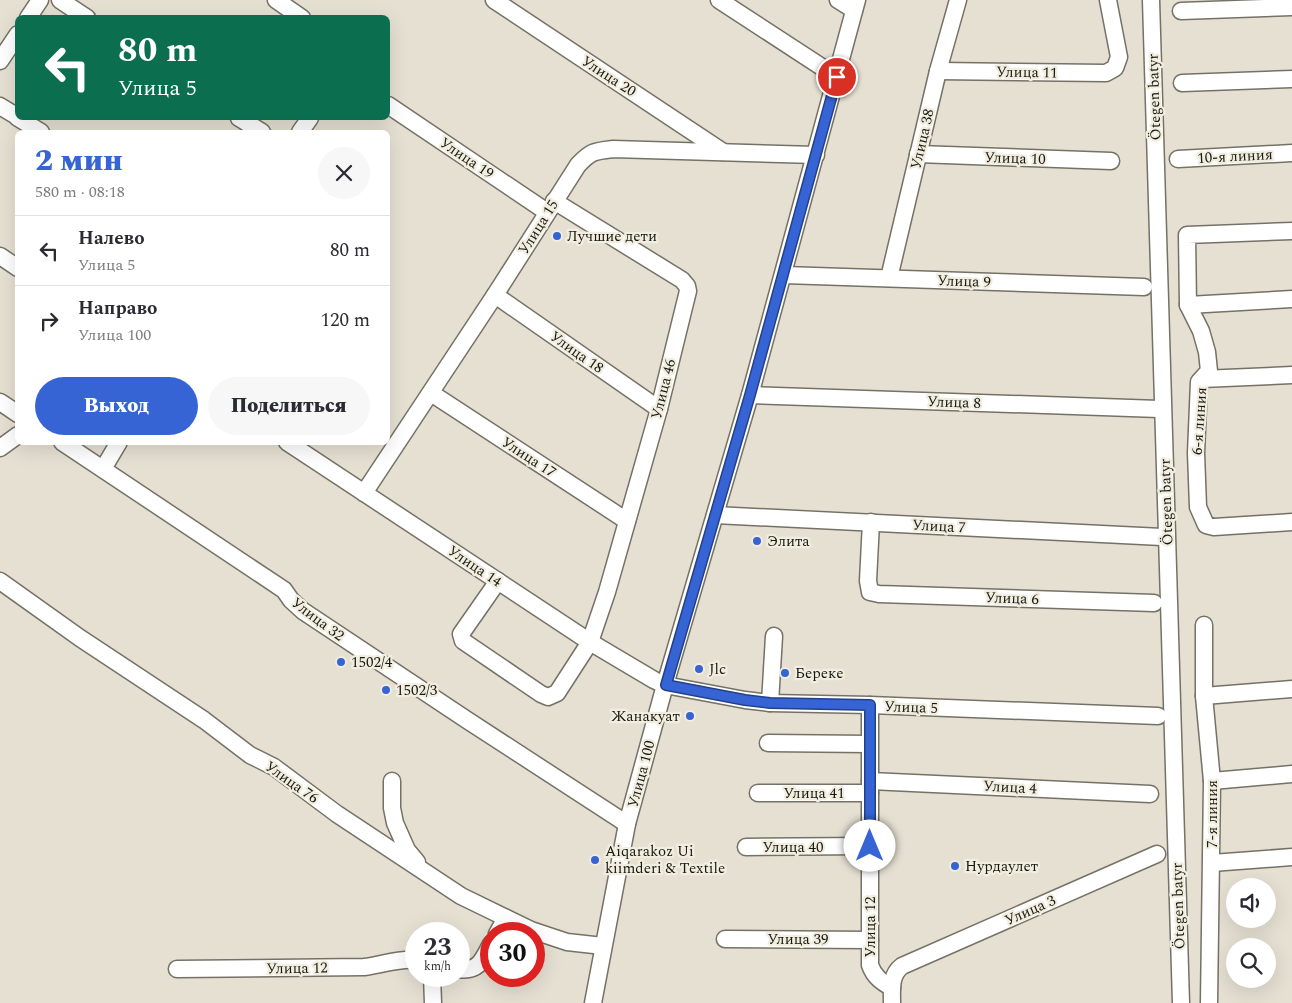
<!DOCTYPE html>
<html lang="ru">
<head>
<meta charset="utf-8">
<style>
	body { margin:0; font-family:Spectral,serif; background:#f7f7f7; color:#2b2b33; height:100vh; display:flex; flex-direction:column; font-size:19px; white-space:nowrap }
	* { box-sizing:border-box; margin:0 }
	p { font-size:16px; color:#7c7c81 }
	.icon { flex:none; width:28px; height:28px; fill:none; stroke:currentColor; stroke-width:2; stroke-linecap:round; stroke-linejoin:round }
	.map { position:relative; flex:1; overflow:hidden }
	.drawer { position:absolute; left:15px; top:130px; width:375px; height:315px; display:flex; flex-direction:column; background:#fff; border-radius:8px; box-shadow:0 5px 20px #0002 }
	.drawer>* { flex:none }
	.hud { position:absolute; left:15px; top:15px; width:375px; height:105px; border-radius:8px; box-shadow:0 5px 20px #0002; background:#0b6e4f; color:#fff; overflow:hidden }
	.controls { position:absolute; left:1226px; top:878px; display:grid; gap:10px }
	.controls a { display:grid; place-items:center; width:50px; height:50px; border-radius:50%; background:#fff; box-shadow:0 5px 20px #0002; font-size:25px }
	.speed { position:absolute; left:405px; top:922px; display:flex; gap:10px; font-size:25px; font-weight:700; text-align:center }
	.speed>* { display:grid; place-content:center; width:65px; height:65px; border-radius:50%; background:#fff; box-shadow:0 5px 20px #0002; line-height:1 }
	.speed small { font-size:12px; font-weight:400 }
	.speed .limit { border:8px solid #d22; background:#fff; color:#111 }
	.pin { position:absolute; display:grid; place-items:center; width:42px; height:42px; color:#fff; margin:-21px; border:2px solid #fff; border-radius:50%; box-shadow:0 1px 5px #0007 }
	.me { position:absolute; width:55px; margin:-28px; rotate:0deg; stroke-linejoin:round; filter:drop-shadow(0 0 4px #0008) }
	.turn { display:flex; align-items:center; gap:18px; height:105px; padding:0 20px; font-size:22px }
	.turn .icon { width:65px; height:65px; stroke-width:2.5 }
	.turn b { display:block; font-size:35px; line-height:42px }
	.round { display:grid; place-items:center; flex:none; width:52px; height:52px; border-radius:26px; background:#f7f7f7 }
	.overview { display:flex; align-items:center; justify-content:space-between; height:85px; padding:0 20px }
	h1 { font-size:30px; font-weight:800; line-height:38px; color:#3664d4 }
	.primary-button { display:flex; gap:10px; margin-top:auto; padding:10px 20px }
	.primary-button a { flex:1; height:58px; border-radius:30px; background:#3664d4; color:#fff; font-size:20px; font-weight:800; line-height:58px; text-align:center }
	.primary-button a+a { background:#f7f7f7; color:#2b2b33 }
	ul { padding:0; list-style:none }
	li { display:flex; align-items:center; gap:15px; height:70px; padding:0 20px; border-top:1px solid #e1e1e2 }
	li div { flex:1 }
	li b { display:block; font-size:19px }
	li em { font-style:normal }
	.map>svg:first-child { display:block }
	.lines { fill:none; stroke-linecap:round; stroke-linejoin:round }
	.minor-casing { stroke:#757165; stroke-width:19 }
	.minor { stroke:#fff; stroke-width:16 }
	.route-casing { stroke:#23418a; stroke-width:12 }
	.route { stroke:#3664d4; stroke-width:9 }
	.poi-dot { fill:#3664d4; stroke:#f2eedf; stroke-width:2 }
	.labels { text-anchor:middle; stroke-width:4.5; stroke-linejoin:round; paint-order:stroke }
	.street-label { font-size:15px; fill:#191813; stroke:#f2eedf }
	.poi-label { font-size:15px; fill:#191813; stroke:#f2eedf; text-anchor:start }
</style>
</head>
<body>
<div class="map">
<svg width="1292" height="1003" viewBox="0 0 1292 1003">
	<rect width="100%" height="100%" fill="#e5e0d2"/>
	<g class="lines">
		<!-- minor casing -->
		<g class="minor-casing">
			<g id="minor">
				<polyline points="60,0 87,18"/>
				<polyline points="276,0 302,18"/>
				<polyline points="494,0 723,152"/>
				<polyline points="719,0 837,77"/>
				<polyline points="838,0 854,10"/>
				<polyline points="1151,0 1181,1003"/>
				<polyline points="1181,11 1292,7"/>
				<polyline points="28,18 40,0"/>
				<polyline points="0,61 18,34"/>
				<polyline points="938,71 1106,73 1115,68 1119,57 1108,0"/>
				<polyline points="1182,83 1292,79"/>
				<polyline points="388,105 547,212"/>
				<polyline points="0,106 18,117"/>
				<polyline points="18,118 41,132"/>
				<polyline points="239,118 262,132"/>
				<polyline points="300,132 310,118"/>
				<polyline points="918,154 1111,161"/>
				<polyline points="1178,159 1292,153"/>
				<polyline points="1292,231 1187,235 1188,305 1201,331 1207,352 1209,371 1199,382 1196,453 1198,507 1206,525 1214,527 1292,522"/>
				<polyline points="0,256 18,268"/>
				<polyline points="784,275 1144,287"/>
				<polyline points="889,278 938,71 958,0"/>
				<polyline points="495,295 659,409"/>
				<polyline points="1188,305 1292,299"/>
				<polyline points="1202,379 1292,375"/>
				<polyline points="431,393 627,521"/>
				<polyline points="750,395 1159,409"/>
				<polyline points="0,402 18,414"/>
				<polyline points="62,442 284,590 291,600 303,611 467,720 627,824"/>
				<polyline points="287,442 590,642 654,680 665,685 745,700 770,703 870,705 1158,716"/>
				<polyline points="0,448 18,435"/>
				<polyline points="103,469 119,442"/>
				<path d="M 364,493 L 495,295 L 578,165 C 591,151 595,151 613,149 L 816,155"/>
				<polyline points="715,515 1162,537"/>
				<polyline points="871,522 868,581 870,592 879,594 1154,603"/>
				<polyline points="0,581 80,638 204,720 250,755 274,767 337,814 461,896 531,930 567,942 603,946"/>
				<polyline points="498,581 461,634 463,641 541,694 548,697 557,693 590,642 607,592 659,409 688,291 687,286 682,280 554,201"/>
				<polyline points="1204,625 1204,696 1212,781 1209,1003"/>
				<polyline points="1204,696 1292,689"/>
				<polyline points="770,703 774,636"/>
				<path d="M 870,705 L 870,965 C 874,977 882,982 892,988"/>
				<polyline points="768,743 869,744"/>
				<polyline points="392,781 392,808 395,823 407,850 417,862"/>
				<polyline points="870,781 1150,794"/>
				<polyline points="1212,781 1292,774"/>
				<polyline points="758,793 870,793"/>
				<polyline points="746,847 870,846"/>
				<polyline points="1212,863 1292,857"/>
				<polyline points="497,934 506,918"/>
				<polyline points="725,939 870,940"/>
				<path d="M 177,969 L 364,967 C 382,965 398,958 416,960"/>
				<path d="M 459,969 C 479,972 483,959 491,944"/>
				<polyline points="432,976 433,1003"/>
				<polyline points="593,1003 627,824 665,685 750,395 857,0"/>
				<path d="M 892,1003 C 892,990 890,975 902,966 L 1157,854"/>
			</g>
		</g>
		<!-- minor -->
		<use href="#minor" class="minor"/>
	</g>
	<g class="lines">
		<!-- route casing -->
		<g class="route-casing">
			<polyline id="route" points="837,77 750,395 666,685 745,700 770,703 870,705 870,846"/>
		</g>
		<!-- route -->
		<use href="#route" class="route"/>
	</g>
	<!-- markers -->
	<g class="poi-dot">
		<circle cx="557" cy="236" r="5"/>
		<circle cx="757" cy="541" r="5"/>
		<circle cx="341" cy="662" r="5"/>
		<circle cx="699" cy="669" r="5"/>
		<circle cx="785" cy="673" r="5"/>
		<circle cx="386" cy="690" r="5"/>
		<circle cx="690" cy="716" r="5"/>
		<circle cx="595" cy="860" r="5"/>
		<circle cx="955" cy="866" r="5"/>
	</g>
	<g class="labels">
		<!-- street labels -->
		<g class="street-label">
			<text transform="translate(1027 72) rotate(1)" y="5">Улица 11</text>
			<text transform="translate(609 76) rotate(33)" y="5">Улица 20</text>
			<text transform="translate(1154 97) rotate(-92)" y="5">Ötegen batyr</text>
			<text transform="translate(922 139) rotate(-77)" y="5">Улица 38</text>
			<text transform="translate(1235 156) rotate(-3)" y="5">10-я линия</text>
			<text transform="translate(467 158) rotate(34)" y="5">Улица 19</text>
			<text transform="translate(1015 158) rotate(2)" y="5">Улица 10</text>
			<text transform="translate(538 227) rotate(-58)" y="5">Улица 15</text>
			<text transform="translate(964 281) rotate(2)" y="5">Улица 9</text>
			<text transform="translate(577 352) rotate(35)" y="5">Улица 18</text>
			<text transform="translate(663 389) rotate(-76)" y="5">Улица 46</text>
			<text transform="translate(954 402) rotate(2)" y="5">Улица 8</text>
			<text transform="translate(1199 421) rotate(-86)" y="5">6-я линия</text>
			<text transform="translate(529 457) rotate(33)" y="5">Улица 17</text>
			<text transform="translate(1166 502) rotate(-92)" y="5">Ötegen batyr</text>
			<text transform="translate(939 526) rotate(3)" y="5">Улица 7</text>
			<text transform="translate(475 566) rotate(34)" y="5">Улица 14</text>
			<text transform="translate(1012 598) rotate(2)" y="5">Улица 6</text>
			<text transform="translate(318 619) rotate(37)" y="5">Улица 32</text>
			<text transform="translate(911 707) rotate(2)" y="5">Улица 5</text>
			<text transform="translate(641 774) rotate(-75)" y="5">Улица 100</text>
			<text transform="translate(292 782) rotate(35)" y="5">Улица 76</text>
			<text transform="translate(1010 787) rotate(3)" y="5">Улица 4</text>
			<text x="814" y="798">Улица 41</text>
			<text transform="translate(1212 814) rotate(-90)" y="5">7-я линия</text>
			<text x="793" y="852">Улица 40</text>
			<text transform="translate(1178 906) rotate(-92)" y="5">Ötegen batyr</text>
			<text transform="translate(1030 910) rotate(-24)" y="5">Улица 3</text>
			<text transform="translate(870 927) rotate(-90)" y="5">Улица 12</text>
			<text x="798" y="944">Улица 39</text>
			<text transform="translate(297 968) rotate(-1)" y="5">Улица 12</text>
		</g>
		<!-- poi labels -->
		<g class="poi-label">
			<text x="567" y="241">Лучшие дети</text>
			<text x="767" y="546">Элита</text>
			<text x="351" y="667">1502/4</text>
			<text x="709" y="674">Jlc</text>
			<text x="795" y="678">Береке</text>
			<text x="396" y="695">1502/3</text>
			<text x="680" y="721" text-anchor="end">Жанакуат</text>
			<text x="605" y="856">Aiqarakoz Ui<tspan x="605" dy="17">kiimderi &amp; Textile</tspan></text>
			<text x="965" y="871">Нурдаулет</text>
		</g>
	</g>
</svg>
<div class="controls">
<a><svg class="icon" aria-label="sound" viewBox="0 0 24 24"><path d="M4 9h4l5-4v14l-5-4H4zM17 9q2 3 0 6"/></svg></a>
<a><svg class="icon" aria-label="search" viewBox="0 0 24 24"><circle cx="10" cy="10" r="6"/><path d="M15 15l6 6"/></svg></a>
</div>
<div class="speed"><div>23<small>km/h</small></div><div class="limit">30</div></div>
<div class="pin" style="left:837px;top:77px;background:#d93025"><svg class="icon" aria-label="arrive" viewBox="0 0 24 24"><path d="M6 21V4h12l-3 4 3 4H6"/></svg></div>
<svg class="me" style="left:870px;top:846px" viewBox="-20 -20 40 40"><circle r="19" fill="#fff"/><path d="M0-13L10 11 0 6-10 11z" fill="#3664d4"/></svg>
<div class="hud">
<div class="turn"><svg class="icon" aria-label="left" viewBox="0 0 24 24"><path d="M17 20v-9H6M10 6l-5 5 5 5"/></svg><div><b>80 m</b>Улица 5</div></div>
</div>
<section class="drawer">
<div class="overview"><div><h1>2 мин</h1><p>580 m · 08:18</p></div><a class="round"><svg class="icon" aria-label="close" viewBox="0 0 24 24"><path d="M6 6l12 12M18 6L6 18"/></svg></a></div>
<ul>
<li><svg class="icon" aria-label="left" viewBox="0 0 24 24"><path d="M17 20v-9H6M10 6l-5 5 5 5"/></svg><div><b>Налево</b><p>Улица 5</p></div><em>80 m</em></li>
<li><svg class="icon" aria-label="right" viewBox="0 0 24 24"><path d="M7 20v-9h11M14 6l5 5-5 5"/></svg><div><b>Направо</b><p>Улица 100</p></div><em>120 m</em></li>
</ul>
<div class="primary-button"><a>Выход</a><a>Поделиться</a></div>
</section>
</div>
</body>
</html>
